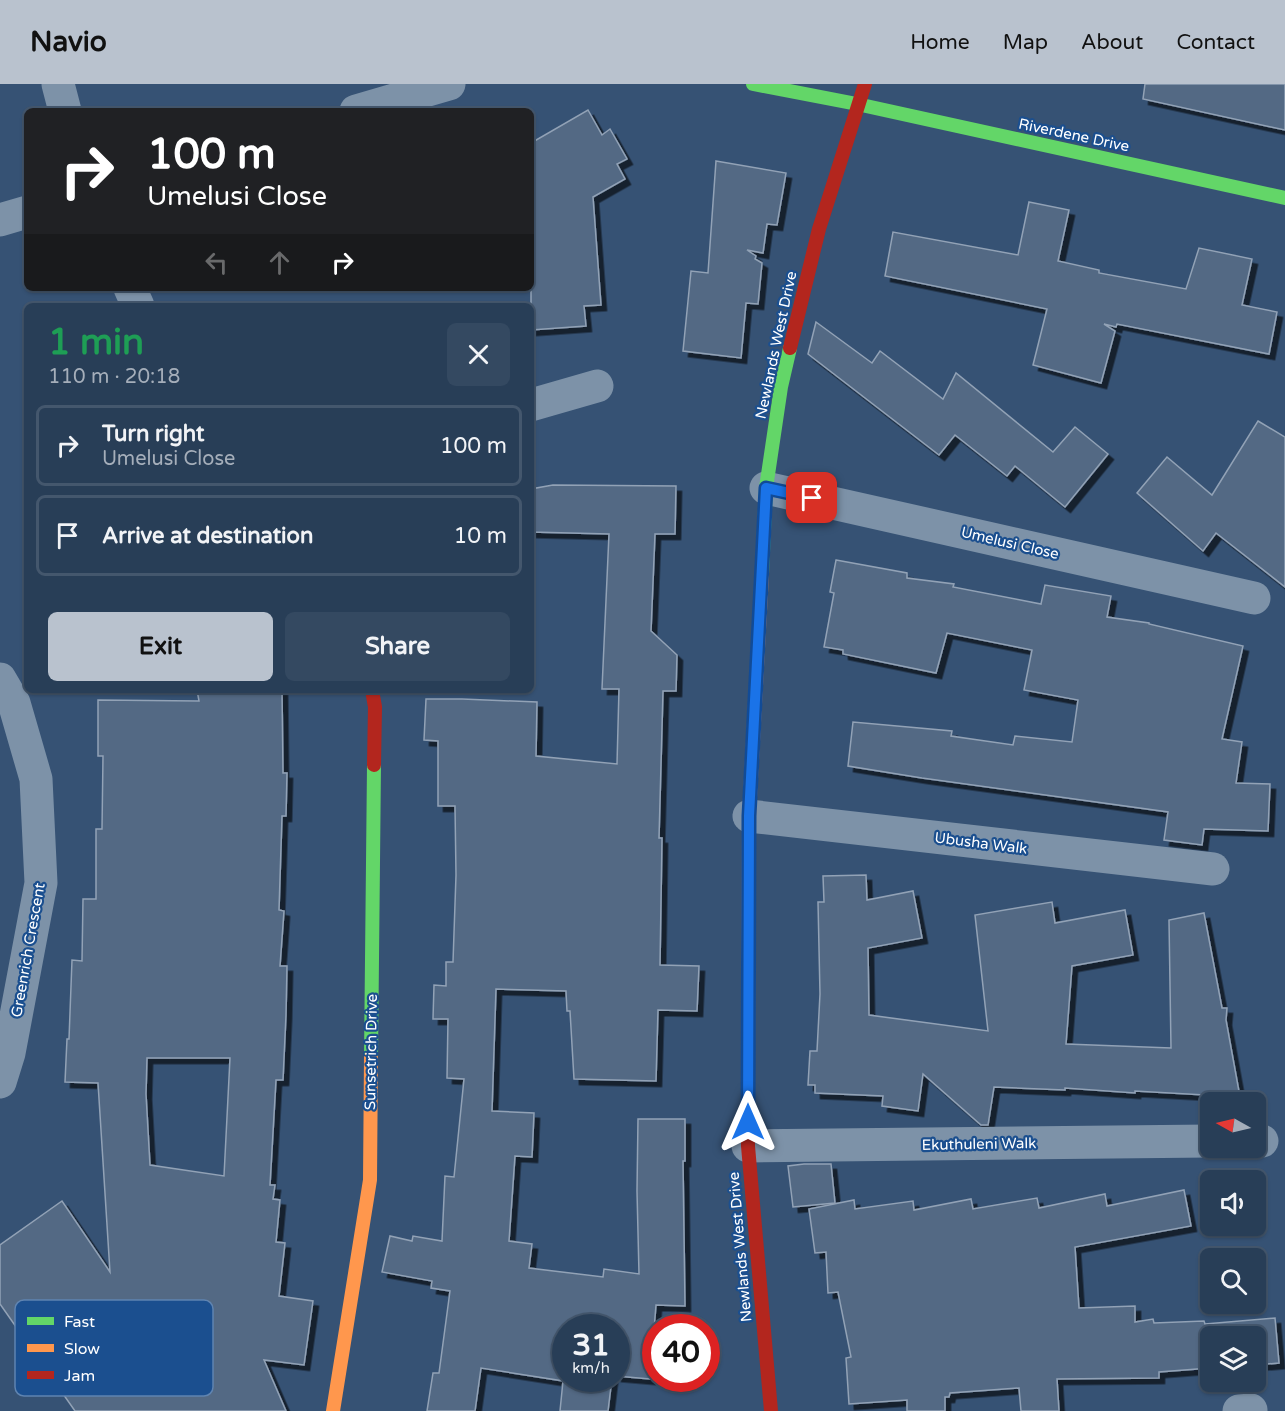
<!DOCTYPE html>
<html lang="en">
<head>
<meta charset="utf-8">
<style>
	body { margin:0; font-family:"Varela Round",sans-serif; background:#344961; color:#f1f3f6; height:100vh; display:flex; flex-direction:column; font-size:22px; white-space:nowrap }
	* { box-sizing:border-box; margin:0 }
	p { font-size:20px; color:#a5aeba }
	.icon { flex:none; width:33px; height:33px; fill:none; stroke:currentColor; stroke-width:2; stroke-linecap:round; stroke-linejoin:round }
	.map { position:relative; flex:1; overflow:hidden }
	.sheet { position:absolute; left:24px; top:219px; width:510px; height:390px; display:flex; flex-direction:column; background:#283e57; border-radius:9px; box-shadow:0 2px 4px #0004,0 0 0 2px #44576d }
	.sheet>* { flex:none }
	.banner { position:absolute; left:24px; top:24px; width:510px; height:183px; border-radius:9px; box-shadow:0 2px 4px #0004,0 0 0 2px #44576d; background:#202124; color:#fff; overflow:hidden }
	.needle { width:39px; rotate:278deg }
	.tools { position:absolute; left:1200px; top:1008px; display:grid; gap:12px }
	.tools a { display:grid; place-items:center; width:66px; height:66px; border-radius:9px; background:#283e57; box-shadow:0 2px 4px #0004,0 0 0 2px #44576d; font-size:30px }
	.speed { position:absolute; left:552px; top:1230px; display:flex; gap:12px; font-size:30px; font-weight:700; text-align:center }
	.speed>* { display:grid; place-content:center; width:78px; height:78px; border-radius:50%; background:#283e57; box-shadow:0 2px 4px #0004,0 0 0 2px #44576d; line-height:1 }
	.speed small { font-size:15px; font-weight:400 }
	.speed .limit { border:9px solid #d22; background:#fff; color:#111 }
	.pin { position:absolute; display:grid; place-items:center; width:51px; height:51px; color:#fff; margin:-26px; border-radius:12px; box-shadow:0 3px 9px #0006 }
	.me { position:absolute; width:66px; margin:-33px; rotate:0deg; stroke-linejoin:round; filter:drop-shadow(0 0 4px #0008) }
	.turn { display:flex; align-items:center; gap:21px; height:126px; padding:0 24px; font-size:27px }
	.turn .icon { width:78px; height:78px; stroke-width:2.5 }
	.turn b { display:block; font-size:42px; line-height:51px }
	.lanes { display:flex; align-items:center; height:57px; padding:0 24px; background:#0003; justify-content:center; gap:30px; direction:ltr }
	.lanes .off { opacity:.35 }
	.round { display:grid; place-items:center; flex:none; width:63px; height:63px; border-radius:9px; background:#344961 }
	.summary { display:flex; align-items:center; justify-content:space-between; height:102px; padding:0 24px }
	h1 { font-size:36px; font-weight:700; line-height:45px; color:#1e9e55 }
	.button { display:flex; gap:12px; margin-top:auto; padding:12px 24px }
	.button a { flex:1; height:69px; border-radius:9px; background:#b9c2ce; color:#111; font-size:24px; font-weight:700; line-height:69px; text-align:center }
	.button a+a { background:#344961; color:#f1f3f6 }
	ul { padding:0; list-style:none }
	li { display:flex; align-items:center; gap:18px; height:81px; margin:0 12px 9px; padding:0 12px; border:3px solid #44576d; border-radius:9px }
	li div { flex:1 }
	li b { display:block; font-size:22px }
	li em { font-style:normal }
	header { display:flex; align-items:center; gap:36px; box-sizing:border-box; height:84px; padding:0 30px; background:#b9c2ce; color:#111 }
	header strong { font-size:28px }
	nav { display:flex; gap:33px; margin-inline-start:auto; font-size:21px }
	.map>svg:first-child { display:block }
	.building { fill:#526984; stroke:#92a2b6; stroke-width:1.5; fill-rule:evenodd; filter:url(#shadow) }
	.lines { fill:none; stroke-linecap:round; stroke-linejoin:round }
	.street { stroke:#7d92a8; stroke-width:33 }
	.fast { stroke:#63d668; stroke-width:14 }
	.slow { stroke:#ff974d; stroke-width:14 }
	.jam { stroke:#b3261e; stroke-width:14 }
	.route-casing { stroke:#114b97; stroke-width:15 }
	.route { stroke:#1a73e8; stroke-width:10 }
	.labels { text-anchor:middle; stroke-width:4.5; stroke-linejoin:round; paint-order:stroke }
	.street-label { font-size:15px; fill:#fff; stroke:#1b4f8f }
	.key { fill:#1b4f8f; stroke:#5f84b1; stroke-width:1.5 }
	.key-label { font-size:16px; fill:#fff }
</style>
</head>
<body>
<header>
<strong>Navio</strong>
<nav><a>Home</a><a>Map</a><a>About</a><a>Contact</a></nav>
</header>
<div class="map">
<svg width="1285" height="1327" viewBox="0 0 1285 1327">
	<defs>
		<filter id="shadow"><feDropShadow dx="5.5" dy="5.5" stdDeviation="0" flood-color="#0009"/></filter>
	</defs>
	<rect width="100%" height="100%" fill="#365274"/>
	<!-- building -->
	<g class="building">
		<polygon points="1145,0 1285,0 1285,46 1143,15"/>
		<polygon points="588,26 602,51 610,45 627,75 617,80 625,95 593,113 601,221 584,222 586,242 531,246 531,59"/>
		<polygon points="716,77 786,89 777,141 767,140 763,169 747,166 756,172 755,175 762,179 758,220 746,219 741,274 683,267 691,187 708,189"/>
		<polygon points="1029,118 1069,126 1058,177 1099,186 1099,189 1186,205 1199,164 1252,175 1242,221 1277,228 1269,270 1117,240 1116,243 1104,240 1115,247 1101,299 1033,281 1047,225 885,192 893,148 1018,171"/>
		<polygon points="816,238 872,279 880,267 943,315 956,289 1053,368 1075,343 1108,370 1065,423 1015,382 1007,392 955,351 939,371 808,270"/>
		<polygon points="1258,337 1285,353 1285,503 1216,449 1203,467 1137,409 1167,373 1212,411"/>
		<polygon points="553,401 676,402 675,450 655,450 651,547 677,571 676,607 663,607 659,754 662,754 660,881 699,882 697,927 658,926 656,997 574,995 570,927 567,927 566,907 496,905 492,1027 534,1029 532,1073 515,1072 509,1157 532,1160 529,1184 603,1193 604,1185 639,1190 637,1107 638,1035 685,1035 685,1077 683,1077 685,1222 656,1221 650,1295 616,1292 616,1244 566,1244 566,1294 612,1294 608,1327 560,1327 563,1297 481,1284 475,1327 427,1327 433,1289 439,1289 450,1207 431,1204 432,1197 382,1188 390,1152 412,1157 413,1152 442,1157 445,1092 454,1093 464,995 447,994 448,935 433,935 434,901 446,902 446,878 453,878 456,791 455,722 438,722 438,657 424,656 426,615 462,615 537,618 536,672 617,680 619,605 602,605 609,450 531,448 531,405"/>
		<polygon points="836,476 907,489 907,494 954,500 953,503 1041,520 1045,501 1111,512 1107,533 1149,539 1149,540 1243,562 1222,655 1242,658 1236,699 1270,700 1268,747 1204,745 1202,761 1164,756 1168,728 922,694 848,682 853,638 952,647 951,652 1013,661 1015,652 1072,658 1078,616 1024,606 1032,566 947,549 936,589 843,570 843,566 824,563 834,509 830,508"/>
		<path d="M 197,606 L 282,606 L 283,689 L 287,689 L 286,732 L 282,732 L 279,826 L 284,827 L 280,882 L 287,882 L 286,931 L 283,996 L 276,996 L 270,1101 L 275,1101 L 273,1115 L 280,1116 L 276,1158 L 285,1159 L 279,1212 L 313,1217 L 304,1281 L 264,1276 L 286,1327 L 75,1327 L 0,1220 L 0,1161 L 62,1117 L 110,1188 L 98,999 L 65,998 L 67,955 L 69,955 L 72,876 L 82,877 L 83,815 L 96,815 L 96,745 L 102,745 L 103,672 L 98,672 L 98,616 L 199,617 ZM 147,974 L 230,974 L 224,1092 L 150,1081 L 146,1010 Z"/>
		<polygon points="866,791 867,816 913,807 922,854 868,864 869,931 988,947 975,831 1052,818 1055,839 1125,826 1133,871 1072,882 1066,960 1171,964 1169,836 1204,829 1222,924 1227,924 1226,936 1240,1013 1135,1007 1135,1009 1065,1004 1065,1006 994,1003 988,1041 981,1041 923,990 918,1027 882,1022 883,1012 815,1009 815,1001 808,1001 810,967 817,967 820,910 818,818 824,818 823,792"/>
		<polygon points="804,1080 831,1080 835,1119 793,1123 788,1082"/>
		<polygon points="1184,1106 1191,1142 1075,1163 1079,1224 1135,1222 1135,1238 1153,1235 1154,1239 1204,1237 1205,1240 1275,1234 1279,1279 1256,1281 1256,1252 1210,1252 1210,1284 1159,1288 1159,1294 1057,1295 1059,1327 1021,1327 1019,1304 950,1309 949,1313 945,1313 945,1327 907,1327 907,1316 849,1320 846,1274 851,1273 838,1208 828,1209 826,1168 815,1169 809,1125 854,1116 855,1125 913,1117 914,1126 971,1115 973,1125 1037,1114 1039,1124 1105,1110 1107,1122"/>
	</g>
	<g class="lines">
		<!-- street -->
		<g class="street">
			<polyline points="58,0 65,27"/>
			<polyline points="356,27 449,0"/>
			<polyline points="0,136 27,128"/>
			<polyline points="130,204 138,222"/>
			<polyline points="531,321 597,302"/>
			<polyline points="766,404 1254,514"/>
			<polyline points="0,595 14,619 36,695 41,799 9,969 0,998"/>
			<polyline points="749,732 1213,785"/>
			<polyline points="1256,1057 1262,1057"/>
			<polyline points="748,1062 1210,1057"/>
			<polyline points="1239,1327 1251,1326"/>
		</g>
		<!-- fast -->
		<g class="fast">
			<polyline points="753,0 857,20 1285,114"/>
			<polyline points="762,490 766,404 781,303 790,264"/>
			<polyline points="371,973 374,681"/>
		</g>
		<!-- slow -->
		<g class="slow">
			<polyline points="748,967 749,732 762,490"/>
			<polyline points="333,1327 370,1096 371,973"/>
		</g>
		<!-- jam -->
		<g class="jam">
			<polyline points="790,264 819,145 865,0"/>
			<polyline points="372,606 375,623 374,681"/>
			<polyline points="748,967 748,1062 771,1327"/>
		</g>
	</g>
	<g class="lines">
		<!-- route casing -->
		<g class="route-casing">
			<polyline id="route" points="748,1038 749,732 766,404 812,414"/>
		</g>
		<!-- route -->
		<use href="#route" class="route"/>
	</g>
	<g class="labels">
		<!-- street labels -->
		<g class="street-label">
			<text transform="translate(1074 51) rotate(12)" y="5">Riverdene Drive</text>
			<text transform="translate(776 261) rotate(-78)" y="5">Newlands West Drive</text>
			<text transform="translate(1010 459) rotate(13)" y="5">Umelusi Close</text>
			<text transform="translate(981 759) rotate(7)" y="5">Ubusha Walk</text>
			<text transform="translate(28 866) rotate(-80)" y="5">Greenrich Crescent</text>
			<text transform="translate(371 968) rotate(-89)" y="5">Sunsetrich Drive</text>
			<text transform="translate(979 1060) rotate(-1)" y="5">Ekuthuleni Walk</text>
			<text transform="translate(740 1163) rotate(-95)" y="5">Newlands West Drive</text>
		</g>
	</g>
	<!-- legend -->
	<rect x="15" y="1216" width="198" height="96" rx="9" class="key"/>
	<rect x="27" y="1233" width="27" height="8" fill="#63d668"/>
	<rect x="27" y="1260" width="27" height="8" fill="#ff974d"/>
	<rect x="27" y="1287" width="27" height="8" fill="#b3261e"/>
	<g class="key-label">
		<text x="64" y="1243">Fast</text>
		<text x="64" y="1270">Slow</text>
		<text x="64" y="1297">Jam</text>
	</g>
</svg>
<div class="tools">
<a><svg class="needle" viewBox="-14 -14 28 28"><path d="M0-13l5 13h-10z" fill="#e53935"/><path d="M0 13l5-13h-10z" fill="#a5aeba"/></svg></a>
<a><svg class="icon" aria-label="sound" viewBox="0 0 24 24"><path d="M4 9h4l5-4v14l-5-4H4zM17 9q2 3 0 6"/></svg></a>
<a><svg class="icon" aria-label="search" viewBox="0 0 24 24"><circle cx="10" cy="10" r="6"/><path d="M15 15l6 6"/></svg></a>
<a><svg class="icon" aria-label="layers" viewBox="0 0 24 24"><path d="M12 4l9 5-9 5-9-5zM3 14l9 5 9-5"/></svg></a>
</div>
<div class="speed"><div>31<small>km/h</small></div><div class="limit">40</div></div>
<div class="pin" style="left:812px;top:414px;background:#d93025"><svg class="icon" aria-label="arrive" viewBox="0 0 24 24"><path d="M6 21V4h12l-3 4 3 4H6"/></svg></div>
<svg class="me" style="left:748px;top:1038px" viewBox="-20 -20 40 40"><path d="M0-17L14 15 0 8-14 15z" fill="#1a73e8" stroke="#fff" stroke-width="4"/></svg>
<div class="banner">
<div class="turn"><svg class="icon" aria-label="right" viewBox="0 0 24 24"><path d="M7 20v-9h11M14 6l5 5-5 5"/></svg><div><b>100 m</b>Umelusi Close</div></div>
<div class="lanes"><svg class="icon off" aria-label="left" viewBox="0 0 24 24"><path d="M17 20v-9H6M10 6l-5 5 5 5"/></svg><svg class="icon off" aria-label="ahead" viewBox="0 0 24 24"><path d="M12 20V5M6 11l6-6 6 6"/></svg><svg class="icon" aria-label="right" viewBox="0 0 24 24"><path d="M7 20v-9h11M14 6l5 5-5 5"/></svg></div>
</div>
<section class="sheet">
<div class="summary"><div><h1>1 min</h1><p>110 m · 20:18</p></div><a class="round"><svg class="icon" aria-label="close" viewBox="0 0 24 24"><path d="M6 6l12 12M18 6L6 18"/></svg></a></div>
<ul>
<li><svg class="icon" aria-label="right" viewBox="0 0 24 24"><path d="M7 20v-9h11M14 6l5 5-5 5"/></svg><div><b>Turn right</b><p>Umelusi Close</p></div><em>100 m</em></li>
<li><svg class="icon" aria-label="arrive" viewBox="0 0 24 24"><path d="M6 21V4h12l-3 4 3 4H6"/></svg><div><b>Arrive at destination</b></div><em>10 m</em></li>
</ul>
<div class="button"><a>Exit</a><a>Share</a></div>
</section>
</div>
</body>
</html>
